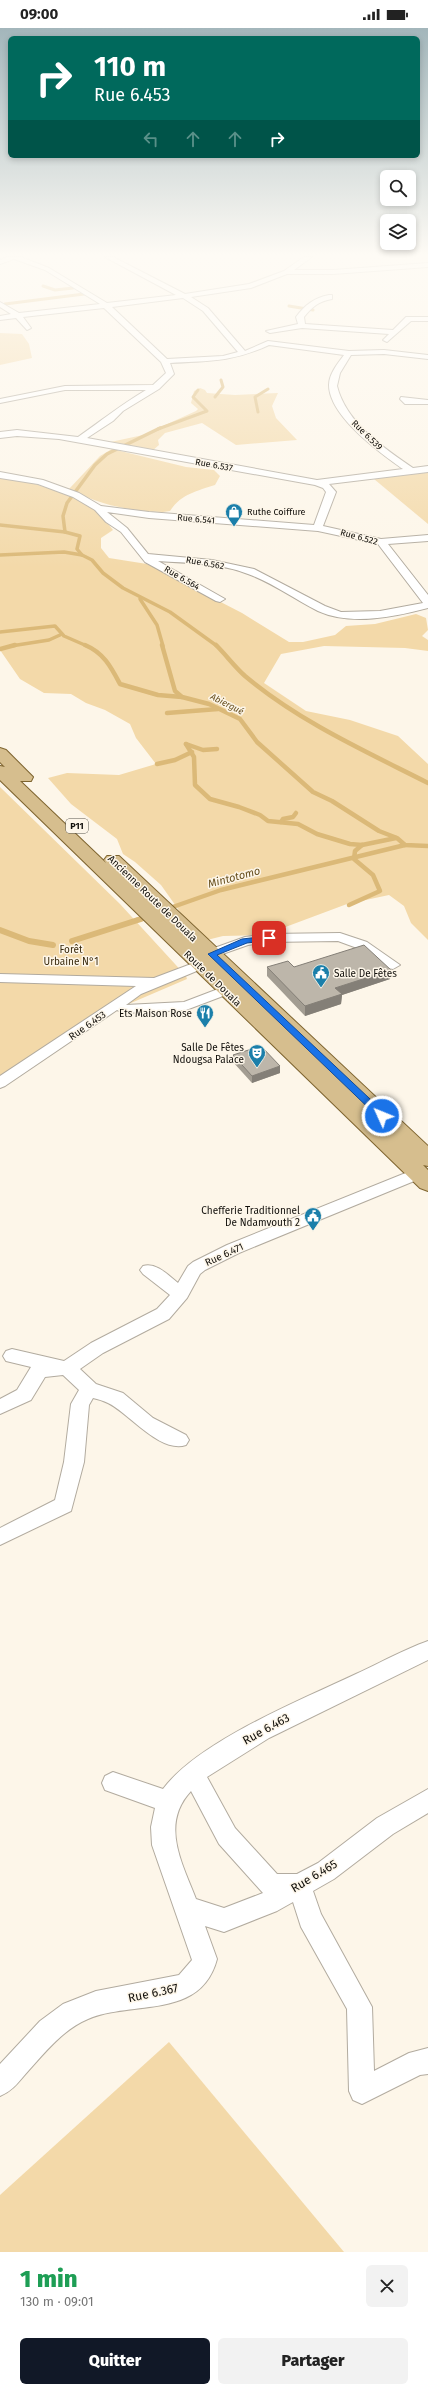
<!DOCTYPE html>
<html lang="fr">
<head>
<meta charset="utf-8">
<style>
	body { margin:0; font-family:"Fira Sans",sans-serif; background:#f2f2f2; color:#222; height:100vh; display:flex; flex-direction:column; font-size:15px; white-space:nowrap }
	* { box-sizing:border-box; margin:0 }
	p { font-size:13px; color:#767676 }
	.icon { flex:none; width:22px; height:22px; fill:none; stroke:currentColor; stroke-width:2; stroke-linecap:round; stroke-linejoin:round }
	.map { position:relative; height:2224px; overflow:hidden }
	.panel { display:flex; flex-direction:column; background:#fff; flex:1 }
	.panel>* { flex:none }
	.banner { position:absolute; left:8px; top:8px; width:412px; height:122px; border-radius:6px; box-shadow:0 2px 6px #0003; background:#00695c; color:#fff; overflow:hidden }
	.fabs { position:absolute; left:380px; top:142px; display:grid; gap:8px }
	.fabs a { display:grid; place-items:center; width:36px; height:36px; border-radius:6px; background:#fff; box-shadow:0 2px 6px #0003; font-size:20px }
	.pin { position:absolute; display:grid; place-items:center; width:34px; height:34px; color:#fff; margin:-17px; border-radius:8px; box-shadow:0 2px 6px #0006 }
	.me { position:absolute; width:44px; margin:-22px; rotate:314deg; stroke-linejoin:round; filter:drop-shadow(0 0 3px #0008) }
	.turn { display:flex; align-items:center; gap:14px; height:84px; padding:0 20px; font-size:18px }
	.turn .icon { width:52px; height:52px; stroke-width:2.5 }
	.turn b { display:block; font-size:28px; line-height:34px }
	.lanes { display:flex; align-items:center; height:38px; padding:0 20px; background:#0003; justify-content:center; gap:20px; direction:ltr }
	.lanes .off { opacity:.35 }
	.round { display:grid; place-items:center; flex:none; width:42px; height:42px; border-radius:6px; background:#f2f2f2 }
	.headline { display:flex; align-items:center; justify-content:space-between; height:68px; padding:0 20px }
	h1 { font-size:24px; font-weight:800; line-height:30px; color:#1e9e55 }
	.primary-button { display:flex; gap:8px; margin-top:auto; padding:8px 20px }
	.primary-button a { flex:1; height:46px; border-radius:6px; background:#111827; color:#fff; font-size:16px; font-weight:800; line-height:46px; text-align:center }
	.primary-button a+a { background:#f2f2f2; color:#222 }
	.status { display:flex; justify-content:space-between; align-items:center; height:28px; padding:0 20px; background:#fff; direction:ltr }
	.status svg { height:11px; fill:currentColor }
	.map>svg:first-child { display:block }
	.green { fill:#f3d9a9 }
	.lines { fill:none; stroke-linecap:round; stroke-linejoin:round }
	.stream-far3 { stroke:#dbb978; stroke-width:3 }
	.stream-far2 { stroke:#dbb978; stroke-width:3.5 }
	.stream-far1 { stroke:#dbb978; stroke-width:4.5 }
	.stream { stroke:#dbb978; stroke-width:6 }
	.minor-casing { stroke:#b2ab9f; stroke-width:2 }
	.primary-casing { stroke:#7e642f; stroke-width:2 }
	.minor { fill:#fff; fill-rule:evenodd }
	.primary { fill:#d6be8e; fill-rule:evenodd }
	.wall { fill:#a39d92 }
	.shaded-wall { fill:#847f77 }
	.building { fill:#bdb6aa; stroke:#847f77 }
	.route { fill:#1a73e8; stroke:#114b97 }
	.labels { text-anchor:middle; stroke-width:3; stroke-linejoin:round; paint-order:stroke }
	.far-street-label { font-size:9px; fill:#100e0a; stroke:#fdf6e9 }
	.far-poi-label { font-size:9px; fill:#100e0a; stroke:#fdf6e9; text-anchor:start }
	.far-water-label { font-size:9px; font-style:italic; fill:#68501f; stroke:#fdf6e9 }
	.shield { fill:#fdf6e9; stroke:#57544d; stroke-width:1 }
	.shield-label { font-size:9px; font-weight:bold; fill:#100e0a }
	.street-label { font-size:10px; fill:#100e0a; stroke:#fdf6e9 }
	.park-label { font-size:10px; fill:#392a0d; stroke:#fdf6e9 }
	.poi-label { font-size:10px; fill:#100e0a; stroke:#fdf6e9; text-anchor:end }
	.water-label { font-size:11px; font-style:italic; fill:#68501f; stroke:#fdf6e9 }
	.near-street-label { font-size:12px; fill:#100e0a; stroke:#fdf6e9 }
</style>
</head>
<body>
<div class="status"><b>09:00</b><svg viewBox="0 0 49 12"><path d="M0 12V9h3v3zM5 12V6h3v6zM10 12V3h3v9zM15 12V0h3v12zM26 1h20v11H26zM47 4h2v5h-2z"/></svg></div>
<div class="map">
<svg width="428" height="2224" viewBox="0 0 428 2224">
	<rect width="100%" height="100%" fill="#fdf6e9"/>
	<!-- green -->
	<g class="green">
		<polygon points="0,305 22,306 29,316 32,330 0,337"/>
		<polygon points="200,360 205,362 207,365 235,367 278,365 272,378 276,390 297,412 236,417 202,395 165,405 158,412 159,417 152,423 106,415 143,407 196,383 198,381 191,375 194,363"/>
		<path d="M 112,421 L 186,439 L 214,442 L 220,448 L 215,457 C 197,463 181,466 170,483 L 163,484 C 129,483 100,477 69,461 L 100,428 Z"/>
		<polygon points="428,444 428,496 374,451"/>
		<polygon points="0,449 32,455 69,467 96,481 113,502 101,510 101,520 109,530 147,536 242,585 289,614 303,614 335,607 346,598 375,596 416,586 426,590 428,602 422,608 428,612 428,623 405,620 324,618 281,626 264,655 306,683 350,692 398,708 428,736 428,912 411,895 404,878 389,867 347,876 264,907 223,908 207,912 190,898 161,857 135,834 123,826 117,811 71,776 48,750 67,745 119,747 156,736 136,710 130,696 105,682 86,675 71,666 44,665 20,651 0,622"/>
		<polygon points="0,759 120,876 186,948 187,951 124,978 73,1006 0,1053"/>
		<polygon points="169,2014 344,2224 0,2224 0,2167"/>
	</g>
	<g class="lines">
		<!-- stream-far3 -->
		<g class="stream-far3">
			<polyline points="43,258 55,262 73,260"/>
			<polyline points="5,276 84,266"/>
			<polyline points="289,278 313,282"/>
			<polyline points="215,369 223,359 221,352"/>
			<polyline points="258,384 255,369 268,361"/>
			<polyline points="158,401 207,383 193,369 198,362"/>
		</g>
		<!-- stream-far2 -->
		<g class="stream-far2">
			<polyline points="0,497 65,504 80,508 77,521 82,527"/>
			<polyline points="65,504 63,488 67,475 95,437 107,426 160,400"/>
			<polyline points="0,527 64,524 82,527 92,532 103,545 123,560 170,584 217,618"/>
			<polyline points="140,571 157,597 163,618"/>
			<polyline points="0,604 55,598 64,608 87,618"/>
			<polyline points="11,618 49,612 60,607"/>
		</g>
		<!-- stream-far1 -->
		<g class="stream-far1">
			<path d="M 85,617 C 104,625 111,639 120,656 L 158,667 L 182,669"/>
			<polyline points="162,617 175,663 182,669 209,676 240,691 257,714 313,764 332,773 379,803 397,810 405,817 428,818"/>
			<path d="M 216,617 C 226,627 235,639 245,648 C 300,694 365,723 428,755"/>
			<polyline points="0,621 15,617"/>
			<polyline points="167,685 218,681"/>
			<polyline points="186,716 194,729 195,757 210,771 239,779 260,787 268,793 298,796 317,806 350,816 362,817 396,810"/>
			<polyline points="186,716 203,722 217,721"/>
			<polyline points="157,736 175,732 192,724"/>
			<polyline points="281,794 283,791 293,789 296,785"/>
			<polyline points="349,877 380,863 373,847 354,831 355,823 362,817"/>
			<polyline points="167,881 221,862 405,817"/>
			<polyline points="137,892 149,888"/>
		</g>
		<!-- stream -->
		<g class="stream">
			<polyline points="0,902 29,913 53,917"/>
			<polyline points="72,913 141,891"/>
		</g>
		<!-- minor casing -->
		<g class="minor-casing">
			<g id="minor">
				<path d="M 7,229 L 21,229 L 49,240 L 107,275 L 176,267 L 105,229 L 113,229 L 185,266 L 249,256 L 284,243 L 304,229 L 312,229 L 294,242 L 333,242 L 428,235 L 428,239 L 333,246 L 287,246 L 251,260 L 191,269 L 208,280 L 245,323 L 268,313 L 349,323 L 384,322 L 428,327 L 428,331 L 384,326 L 351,327 L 340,345 L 337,358 C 346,395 384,420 413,440 L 428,438 L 428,444 L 329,456 L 336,464 L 323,498 L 381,511 L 428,507 L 428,513 L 388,516 L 428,567 L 428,580 C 394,589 351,598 318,583 C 294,571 273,555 248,546 C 220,535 187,535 158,533 L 225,571 L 220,574 L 216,573 L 145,534 L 121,504 L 106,494 L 95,482 L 73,469 L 38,456 L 0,450 L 0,444 L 43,452 L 79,465 L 101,478 L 149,484 L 314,497 L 326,464 L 323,460 L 315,457 L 59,411 L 17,408 L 0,410 L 0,404 L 17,402 L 78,409 C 101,393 122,376 146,362 L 65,362 L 0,375 L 0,371 L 65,358 L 153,357 L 166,345 L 161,334 L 104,280 L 23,289 L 31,300 L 27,302 L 16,290 L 0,292 L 0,288 L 11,286 L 0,279 L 0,274 L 19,285 L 100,276 L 45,242 L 14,231 L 0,236 L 0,232 ZM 183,270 L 203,283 L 238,324 L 223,328 L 167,331 L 112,279 ZM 269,317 L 344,327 C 338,335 329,346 329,357 C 329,388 380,425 403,441 L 317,452 L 87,410 L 113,393 L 123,383 L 159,361 L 174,346 L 170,335 C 209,333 233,334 269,317 ZM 107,484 L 149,490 L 318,503 L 378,516 L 423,575 L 380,583 L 341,584 L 325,578 L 254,541 L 212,532 L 148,526 L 127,500 Z"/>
				<path d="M 329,267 L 332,267 L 332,271 C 319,273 312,279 304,289 L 305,296 L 393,302 L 406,289 L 428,289 L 428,293 L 411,293 L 387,314 L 383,312 L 389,306 L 302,300 L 270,305 L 266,303 L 298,296 L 296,289 C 305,277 314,270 329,267 Z"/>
				<polygon points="401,369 428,372 428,376 405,376 400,371"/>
				<polygon points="340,905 367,914 400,937 393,941 388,940 357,920 338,913 269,914 248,917 211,930 204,926 206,923 245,909 269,906"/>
				<polygon points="199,933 204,934 206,937 204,940 141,966 126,977 184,974 226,958 231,959 233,962 231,965 186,982 124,985 117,982 5,1058 0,1060 0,1048 136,958 0,954 0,946 154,950"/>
				<path d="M 418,1140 L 424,1141 L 426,1145 L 424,1149 L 239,1225 L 205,1242 L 200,1246 L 187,1270 L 169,1291 L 103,1325 L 80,1341 L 96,1356 L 123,1365 L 153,1390 L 186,1407 L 189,1412 L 186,1417 C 160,1426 128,1384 108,1375 C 104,1373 98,1371 93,1370 L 89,1377 L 84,1434 L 71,1483 L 0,1517 L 0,1500 L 55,1472 L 64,1434 L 71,1376 L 79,1362 L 63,1347 L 45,1349 L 31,1372 L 0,1386 L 0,1371 L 17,1362 L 31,1339 L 6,1333 L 3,1328 L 6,1323 L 12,1321 L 64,1333 L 91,1315 L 157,1281 L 170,1267 L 143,1246 L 140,1242 L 143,1238 C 156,1234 168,1247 178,1255 L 188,1238 L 193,1234 L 227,1217 Z"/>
				<path d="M 428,1613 L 428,1632 L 269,1710 L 207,1749 L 235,1800 L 277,1846 L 297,1846 L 318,1835 L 377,1790 L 428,1761 L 428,1785 L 393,1806 L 334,1851 L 313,1863 L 321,1886 L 372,1979 L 374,2043 L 409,2025 L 428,2020 L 428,2046 L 420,2047 L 362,2076 L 353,2072 L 349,2063 L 347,1981 L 301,1899 L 293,1874 L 277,1883 L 224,1904 L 205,1898 L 217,1931 C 201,1992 133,1972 88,1991 C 64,2001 46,2023 29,2042 C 20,2052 13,2063 0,2068 L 0,2036 L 40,1993 L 63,1976 L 96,1963 L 179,1947 L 192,1932 L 152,1817 L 151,1799 L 155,1780 L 105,1762 L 102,1755 L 105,1748 L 113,1744 L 163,1761 C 199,1713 301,1672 356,1646 C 380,1635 403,1622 428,1613 ZM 191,1763 L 219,1816 L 263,1865 L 224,1880 L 196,1871 C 182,1835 160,1796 191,1763 Z"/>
			</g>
		</g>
		<!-- primary casing -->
		<g class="primary-casing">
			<polygon id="primary" points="0,720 6,722 33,749 31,753 20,753 106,835 104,832 107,828 119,828 428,1118 428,1138 423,1137 428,1142 428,1163 420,1160 0,752 0,738 5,739 0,734"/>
		</g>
		<!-- minor -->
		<use href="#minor" class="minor"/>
		<!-- primary -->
		<use href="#primary" class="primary"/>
	</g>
	<!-- wall -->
	<g class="wall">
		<polygon points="267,939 294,939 390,951 342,967 341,976 305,988 267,948"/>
		<polygon points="233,1027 280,1038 280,1045 252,1055 233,1034"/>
	</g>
	<!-- shaded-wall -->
	<g class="shaded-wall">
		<polygon points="391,942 390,951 342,967 341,976 305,988 305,978 335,960"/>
		<polygon points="280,1038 280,1045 252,1055 252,1048"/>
	</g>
	<!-- building -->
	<g class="building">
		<polygon points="364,917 391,942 335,960 342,966 305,978 267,939 288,933 294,939"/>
		<polygon points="261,1018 280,1038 252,1048 233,1027"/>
	</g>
	<!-- sky -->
	<linearGradient id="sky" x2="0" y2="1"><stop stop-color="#a3b6bb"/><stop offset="0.42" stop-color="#fefbf5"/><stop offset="1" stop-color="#fefbf5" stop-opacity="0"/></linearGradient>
	<rect width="428" height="540" fill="url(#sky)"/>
	<!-- route -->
	<polygon class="route" points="269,908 273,910 271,912 247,915 217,927 386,1086 386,1090 379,1090 208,926 242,911"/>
	<!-- icons -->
	<defs>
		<g id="shop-pin" transform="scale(0.9)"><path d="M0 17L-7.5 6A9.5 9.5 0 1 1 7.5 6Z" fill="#1b7faa" stroke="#fdf6e9"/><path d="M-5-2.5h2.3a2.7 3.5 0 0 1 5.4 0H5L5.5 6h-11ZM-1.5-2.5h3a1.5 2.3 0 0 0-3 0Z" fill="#fff"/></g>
		<g id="civic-pin" transform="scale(0.9)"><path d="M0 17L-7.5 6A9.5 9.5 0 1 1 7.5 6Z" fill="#1b7faa" stroke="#fdf6e9"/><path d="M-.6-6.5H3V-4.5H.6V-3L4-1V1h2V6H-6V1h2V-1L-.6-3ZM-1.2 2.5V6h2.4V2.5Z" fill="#fff"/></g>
		<g id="restaurant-pin" transform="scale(0.9)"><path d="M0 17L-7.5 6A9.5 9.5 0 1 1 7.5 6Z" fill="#1b7faa" stroke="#fdf6e9"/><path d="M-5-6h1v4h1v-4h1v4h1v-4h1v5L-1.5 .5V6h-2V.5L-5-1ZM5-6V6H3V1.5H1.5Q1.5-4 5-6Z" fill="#fff"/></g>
		<g id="theatre-pin" transform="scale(0.9)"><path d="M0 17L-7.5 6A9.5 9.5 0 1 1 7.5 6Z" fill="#1b7faa" stroke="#fdf6e9"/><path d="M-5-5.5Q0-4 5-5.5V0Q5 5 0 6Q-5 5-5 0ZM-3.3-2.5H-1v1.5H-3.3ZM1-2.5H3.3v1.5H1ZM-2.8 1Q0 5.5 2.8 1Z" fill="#fff"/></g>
	</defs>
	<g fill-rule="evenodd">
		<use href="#shop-pin" x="234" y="484"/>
		<use href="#civic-pin" x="321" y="945"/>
		<use href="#restaurant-pin" x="205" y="985"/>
		<use href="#theatre-pin" x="257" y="1025"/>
		<use href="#civic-pin" x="313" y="1188"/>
	</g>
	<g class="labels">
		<!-- far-street labels -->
		<g class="far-street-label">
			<text transform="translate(367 407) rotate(44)" y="3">Rue 6.539</text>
			<text transform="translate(214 437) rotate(10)" y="3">Rue 6.537</text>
			<text transform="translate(196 491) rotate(5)" y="3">Rue 6.541</text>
			<text transform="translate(359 509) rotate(15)" y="3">Rue 6.522</text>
			<text transform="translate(205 535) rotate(10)" y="3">Rue 6.562</text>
			<text transform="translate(182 550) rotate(30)" y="3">Rue 6.564</text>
		</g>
		<!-- far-poi labels -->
		<g class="far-poi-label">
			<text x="247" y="487">Ruthe Coiffure</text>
		</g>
		<!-- far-water labels -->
		<g class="far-water-label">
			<text transform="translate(227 676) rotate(27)" y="3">Abiergué</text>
		</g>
		<!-- shield labels -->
		<rect class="shield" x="66" y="791" width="22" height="14" rx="3"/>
		<g class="shield-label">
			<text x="77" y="801">P11</text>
		</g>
		<!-- street labels -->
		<g class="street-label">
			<text transform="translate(153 870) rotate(44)" y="4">Ancienne Route de Douala</text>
			<text transform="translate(213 950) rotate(44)" y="4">Route de Douala</text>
			<text transform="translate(87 997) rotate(-35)" y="4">Rue 6.453</text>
			<text transform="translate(224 1226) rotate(-25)" y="4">Rue 6.471</text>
		</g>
		<!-- park labels -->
		<g class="park-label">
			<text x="71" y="925">Forêt<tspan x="71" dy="12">Urbaine N°1</tspan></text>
		</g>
		<!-- poi labels -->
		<g class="poi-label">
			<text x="334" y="949" text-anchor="start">Salle De Fêtes</text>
			<text x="192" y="989">Ets Maison Rose</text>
			<text x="244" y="1023">Salle De Fêtes<tspan x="244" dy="12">Ndougsa Palace</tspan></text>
			<text x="300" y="1186">Chefferie Traditionnel<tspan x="300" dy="12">De Ndamvouth 2</tspan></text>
		</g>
		<!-- water labels -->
		<g class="water-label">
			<text transform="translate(234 849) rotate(-15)" y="4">Mintotomo</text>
		</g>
		<!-- near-street labels -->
		<g class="near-street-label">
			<text transform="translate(266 1701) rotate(-29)" y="4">Rue 6.463</text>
			<text transform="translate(314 1848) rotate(-31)" y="4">Rue 6.465</text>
			<text transform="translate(153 1965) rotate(-12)" y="4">Rue 6.367</text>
		</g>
	</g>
</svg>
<div class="fabs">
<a><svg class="icon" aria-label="search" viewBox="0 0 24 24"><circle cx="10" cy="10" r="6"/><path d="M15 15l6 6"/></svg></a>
<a><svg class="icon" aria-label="layers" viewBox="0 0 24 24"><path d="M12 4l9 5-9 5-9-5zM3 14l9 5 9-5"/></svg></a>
</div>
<div class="pin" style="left:269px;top:910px;background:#d93025"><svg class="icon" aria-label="arrive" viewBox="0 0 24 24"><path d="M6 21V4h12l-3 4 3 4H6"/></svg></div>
<svg class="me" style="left:382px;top:1088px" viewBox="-20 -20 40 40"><circle r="17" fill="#1a73e8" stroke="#fff" stroke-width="3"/><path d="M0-11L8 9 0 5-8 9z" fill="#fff"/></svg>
<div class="banner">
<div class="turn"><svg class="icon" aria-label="right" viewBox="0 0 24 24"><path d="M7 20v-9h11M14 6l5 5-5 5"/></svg><div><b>110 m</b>Rue 6.453</div></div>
<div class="lanes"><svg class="icon off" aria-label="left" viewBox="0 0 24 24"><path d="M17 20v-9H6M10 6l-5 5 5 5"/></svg><svg class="icon off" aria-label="ahead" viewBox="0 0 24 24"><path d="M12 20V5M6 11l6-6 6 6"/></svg><svg class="icon off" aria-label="ahead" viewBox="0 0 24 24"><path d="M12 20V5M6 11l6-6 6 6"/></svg><svg class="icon" aria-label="right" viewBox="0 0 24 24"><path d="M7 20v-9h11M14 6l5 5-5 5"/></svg></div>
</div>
</div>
<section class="panel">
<div class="headline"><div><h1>1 min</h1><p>130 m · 09:01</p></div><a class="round"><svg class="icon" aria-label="close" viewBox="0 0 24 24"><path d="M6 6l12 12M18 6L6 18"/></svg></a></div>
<div class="primary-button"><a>Quitter</a><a>Partager</a></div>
</section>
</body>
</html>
